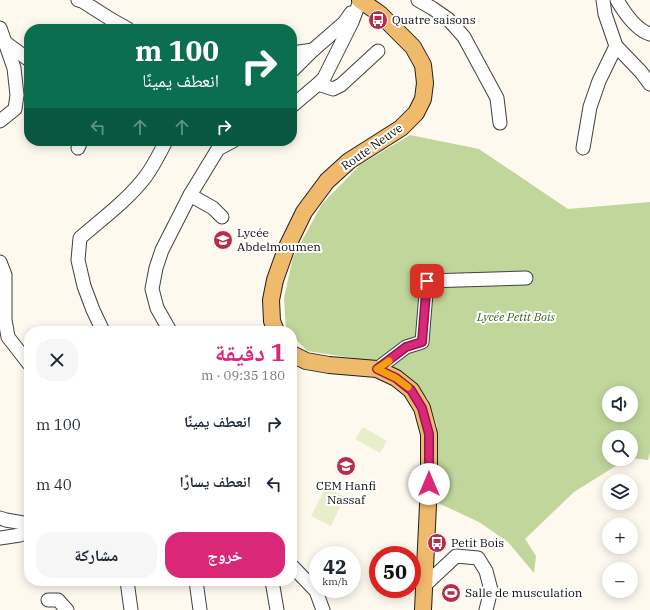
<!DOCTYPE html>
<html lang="ar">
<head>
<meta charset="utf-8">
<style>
	body { margin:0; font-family:"IBM Plex Serif","Noto Naskh Arabic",serif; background:#f6f6f7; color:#1f2937; direction:rtl; height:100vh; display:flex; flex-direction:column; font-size:15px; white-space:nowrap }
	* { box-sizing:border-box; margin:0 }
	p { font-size:13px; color:#747a83 }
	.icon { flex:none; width:22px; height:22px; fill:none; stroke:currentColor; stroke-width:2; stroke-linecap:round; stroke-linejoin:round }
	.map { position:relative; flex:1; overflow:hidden; direction:ltr }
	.drawer { position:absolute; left:24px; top:326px; width:273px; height:260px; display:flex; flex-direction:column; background:#fff; border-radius:16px; box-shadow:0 2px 10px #0003; direction:rtl }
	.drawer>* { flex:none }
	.guide { position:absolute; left:24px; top:24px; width:273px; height:122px; border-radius:16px; box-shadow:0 2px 10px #0003; direction:rtl; background:#0b6e4f; color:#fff; overflow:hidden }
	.fabs { position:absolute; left:602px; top:386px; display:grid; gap:8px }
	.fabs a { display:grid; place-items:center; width:36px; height:36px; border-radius:50%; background:#fff; box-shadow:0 2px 10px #0003; font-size:20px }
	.speed { position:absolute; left:309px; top:546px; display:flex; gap:8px; font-size:20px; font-weight:700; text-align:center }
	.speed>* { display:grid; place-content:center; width:52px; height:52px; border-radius:50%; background:#fff; box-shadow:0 2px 10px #0003; line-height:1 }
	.speed small { font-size:10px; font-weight:400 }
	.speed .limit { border:6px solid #d22; background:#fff; color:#111 }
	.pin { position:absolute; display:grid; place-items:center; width:34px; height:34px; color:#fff; margin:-17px; border-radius:8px; box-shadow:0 2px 6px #0006 }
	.me { position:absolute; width:44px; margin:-22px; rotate:0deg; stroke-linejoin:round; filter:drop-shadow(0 0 3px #0008) }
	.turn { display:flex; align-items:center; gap:14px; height:84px; padding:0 12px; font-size:18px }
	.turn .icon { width:52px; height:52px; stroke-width:2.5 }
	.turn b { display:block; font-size:28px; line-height:34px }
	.lanes { display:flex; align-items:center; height:38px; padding:0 12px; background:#0003; justify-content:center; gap:20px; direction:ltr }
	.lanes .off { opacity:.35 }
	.round { display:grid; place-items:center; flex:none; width:42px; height:42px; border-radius:16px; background:#f6f6f7 }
	.head { display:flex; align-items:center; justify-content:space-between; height:68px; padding:0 12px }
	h1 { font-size:24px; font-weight:800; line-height:30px; color:#db2777 }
	.action { display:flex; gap:8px; margin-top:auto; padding:8px 12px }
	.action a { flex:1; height:46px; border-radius:16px; background:#db2777; color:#fff; font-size:16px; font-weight:800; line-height:46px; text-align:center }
	.action a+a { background:#f6f6f7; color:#1f2937 }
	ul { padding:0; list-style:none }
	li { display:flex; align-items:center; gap:12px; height:60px; padding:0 12px }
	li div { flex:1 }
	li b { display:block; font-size:15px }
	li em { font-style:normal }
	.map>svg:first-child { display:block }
	.forest { fill:#c0d69b; fill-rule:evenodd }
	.pitch { fill:#e8eecc }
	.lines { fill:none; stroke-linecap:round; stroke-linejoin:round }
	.minor-casing { stroke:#414141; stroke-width:15 }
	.major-casing { stroke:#1f1f1f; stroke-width:18 }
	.minor { stroke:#fff; stroke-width:13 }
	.major { stroke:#f0ba6d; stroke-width:16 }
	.route-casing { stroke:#8e194d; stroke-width:10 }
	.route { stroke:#db2777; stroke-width:7 }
	.slow { stroke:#f59e0b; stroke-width:7 }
	.labels { text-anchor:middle; stroke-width:4; stroke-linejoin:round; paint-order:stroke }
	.poi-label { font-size:12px; fill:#0e0e0e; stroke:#fff; text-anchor:start }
	.street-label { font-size:12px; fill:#0e0e0e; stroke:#fff }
	.park-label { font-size:12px; font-style:italic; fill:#3a6122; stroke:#fff }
</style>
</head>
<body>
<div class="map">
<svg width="650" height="610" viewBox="0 0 650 610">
	<rect width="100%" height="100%" fill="#fef9ef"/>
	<!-- forest -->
	<path class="forest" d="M 410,135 L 479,149 L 568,209 L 650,202 L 650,452 L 648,460 L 631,458 L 631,437 L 609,437 L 609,459 L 627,459 L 574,492 L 525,539 L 536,556 L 534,573 L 508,542 L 479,522 L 436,502 L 437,426 L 428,399 L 399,371 L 359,359 L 307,351 L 292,335 L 292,331 L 288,331 L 286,330 L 284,298 L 293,257 L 322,204 L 360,165 ZM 609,393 L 631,393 L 631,415 L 609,415 Z"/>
	<!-- pitch -->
	<g class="pitch">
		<polygon points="363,427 387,441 380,453 355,439"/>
		<polygon points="326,487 345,497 331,526 311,516"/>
	</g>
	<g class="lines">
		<!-- minor casing -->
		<g class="minor-casing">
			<g id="minor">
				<polyline points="78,0 82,1 112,20 128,29"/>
				<polyline points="418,0 432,8 448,19 464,37 497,98 500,123"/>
				<polyline points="603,0 605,14 616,46 641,72 650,84"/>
				<path d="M 617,0 C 624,12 636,30 650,34"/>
				<polyline points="0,28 14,68 17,95 15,109 0,121"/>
				<polyline points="6,43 29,60"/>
				<polyline points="292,53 313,50"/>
				<polyline points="292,70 294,69 313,50 344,23 351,13"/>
				<polyline points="318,84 333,89 341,85 378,51"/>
				<polyline points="292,106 318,84 324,78 352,22 360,1"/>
				<polyline points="78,148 81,141"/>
				<polyline points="583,148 590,107 599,81 616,46"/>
				<polyline points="190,195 213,208 222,217"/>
				<polyline points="0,262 5,275 5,320 8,337 29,364"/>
				<path d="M 103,331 L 93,310 L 84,286 L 78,260 L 80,238 C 103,218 128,200 146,176 C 154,165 160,153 166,141"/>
				<polyline points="170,331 157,308 152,289 156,268 162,250 190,195 218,149 233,141"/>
				<polyline points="377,369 406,347 422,342 427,281 526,278"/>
				<polyline points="0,518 6,520 29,524"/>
				<polyline points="0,538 20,535 29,531"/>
				<polyline points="292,566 316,591 323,610"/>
				<polyline points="127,581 131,610"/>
				<polyline points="196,581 200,610"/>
				<polyline points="272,581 277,610"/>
				<polyline points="425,585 456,556 478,558 486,571 491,590 486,610"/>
				<polyline points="48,600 58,600 67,610"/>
			</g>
		</g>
		<!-- major casing -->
		<g class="major-casing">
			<g id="major">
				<polyline points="276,331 272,321 271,300 275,280 286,249 304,212 327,181 349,161 401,128 416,113 423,99 425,83 423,65 413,47 380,14 360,0"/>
				<polyline points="292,354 306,361 329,365 377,369 396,378 411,390 422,408 429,434 429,484 423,610"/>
			</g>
		</g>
		<!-- minor -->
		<use href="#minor" class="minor"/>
		<!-- major -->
		<use href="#major" class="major"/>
	</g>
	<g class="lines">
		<!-- route casing -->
		<g class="route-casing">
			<polyline id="route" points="427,281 422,342 406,347 377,369 396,378 411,390 422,408 429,434 429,484"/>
		</g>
		<!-- route -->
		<use href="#route" class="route"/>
		<!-- slow -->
		<polyline class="slow" points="389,361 377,369 396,378 408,387"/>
	</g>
	<!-- icons -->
	<defs>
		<g id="bus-disc" transform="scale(1)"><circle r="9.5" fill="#b52e4b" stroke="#fff"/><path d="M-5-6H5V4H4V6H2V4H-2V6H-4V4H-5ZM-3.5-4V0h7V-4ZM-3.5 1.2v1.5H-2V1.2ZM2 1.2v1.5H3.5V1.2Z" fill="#fff"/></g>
		<g id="school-disc" transform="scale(1)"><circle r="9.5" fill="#b52e4b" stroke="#fff"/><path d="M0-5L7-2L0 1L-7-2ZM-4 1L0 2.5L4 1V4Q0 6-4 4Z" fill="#fff"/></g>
		<g id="stadium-disc" transform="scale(1)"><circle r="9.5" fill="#b52e4b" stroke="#fff"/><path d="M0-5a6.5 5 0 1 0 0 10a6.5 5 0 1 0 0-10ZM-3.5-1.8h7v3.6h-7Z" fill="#fff"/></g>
	</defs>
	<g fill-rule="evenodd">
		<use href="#bus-disc" x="378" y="20"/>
		<use href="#school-disc" x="223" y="240"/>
		<use href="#school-disc" x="346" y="466"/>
		<use href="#bus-disc" x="437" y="543"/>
		<use href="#stadium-disc" x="451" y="593"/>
	</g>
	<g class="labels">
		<!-- poi labels -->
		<g class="poi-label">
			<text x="392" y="24">Quatre saisons</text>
			<text x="237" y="237">Lycée<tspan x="237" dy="14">Abdelmoumen</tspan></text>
			<text x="346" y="490" text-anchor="middle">CEM Hanfi<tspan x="346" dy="14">Nassaf</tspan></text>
			<text x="451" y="547">Petit Bois</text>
			<text x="465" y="597">Salle de musculation</text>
		</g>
		<!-- street labels -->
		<g class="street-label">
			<text transform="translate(372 147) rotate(-35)" y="4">Route Neuve</text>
		</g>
		<!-- park labels -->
		<g class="park-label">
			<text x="516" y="321">Lycée Petit Bois</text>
		</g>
	</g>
</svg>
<div class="fabs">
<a><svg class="icon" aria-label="sound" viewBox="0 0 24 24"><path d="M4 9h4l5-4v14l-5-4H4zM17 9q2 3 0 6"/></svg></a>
<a><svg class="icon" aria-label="search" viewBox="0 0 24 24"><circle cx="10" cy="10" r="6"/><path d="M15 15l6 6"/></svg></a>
<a><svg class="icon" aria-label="layers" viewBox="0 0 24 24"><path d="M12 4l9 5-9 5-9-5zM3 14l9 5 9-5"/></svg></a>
<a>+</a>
<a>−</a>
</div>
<div class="speed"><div>42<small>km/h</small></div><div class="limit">50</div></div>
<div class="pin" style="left:427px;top:281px;background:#d93025"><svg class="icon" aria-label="arrive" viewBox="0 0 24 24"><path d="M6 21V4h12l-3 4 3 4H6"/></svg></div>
<svg class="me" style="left:429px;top:484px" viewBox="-20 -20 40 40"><circle r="19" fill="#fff"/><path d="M0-13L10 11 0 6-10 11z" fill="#db2777"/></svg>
<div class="guide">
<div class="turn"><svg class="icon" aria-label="right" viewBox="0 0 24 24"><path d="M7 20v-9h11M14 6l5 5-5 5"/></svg><div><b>100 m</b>انعطف يمينًا</div></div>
<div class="lanes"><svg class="icon off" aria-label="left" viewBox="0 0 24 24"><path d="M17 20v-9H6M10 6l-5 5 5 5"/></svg><svg class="icon off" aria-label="ahead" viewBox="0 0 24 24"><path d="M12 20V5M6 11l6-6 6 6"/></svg><svg class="icon off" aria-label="ahead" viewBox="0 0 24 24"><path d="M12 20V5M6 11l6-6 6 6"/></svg><svg class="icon" aria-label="right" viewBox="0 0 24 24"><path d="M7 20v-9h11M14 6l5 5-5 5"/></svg></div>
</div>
<section class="drawer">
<div class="head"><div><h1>1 دقيقة</h1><p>180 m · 09:35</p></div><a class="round"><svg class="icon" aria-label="close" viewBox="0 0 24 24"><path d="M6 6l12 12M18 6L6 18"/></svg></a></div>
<ul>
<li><svg class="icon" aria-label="right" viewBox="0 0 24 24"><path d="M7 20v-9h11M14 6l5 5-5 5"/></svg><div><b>انعطف يمينًا</b></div><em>100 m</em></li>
<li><svg class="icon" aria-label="left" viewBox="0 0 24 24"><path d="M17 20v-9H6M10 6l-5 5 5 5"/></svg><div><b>انعطف يسارًا</b></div><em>40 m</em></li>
</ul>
<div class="action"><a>خروج</a><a>مشاركة</a></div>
</section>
</div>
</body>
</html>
